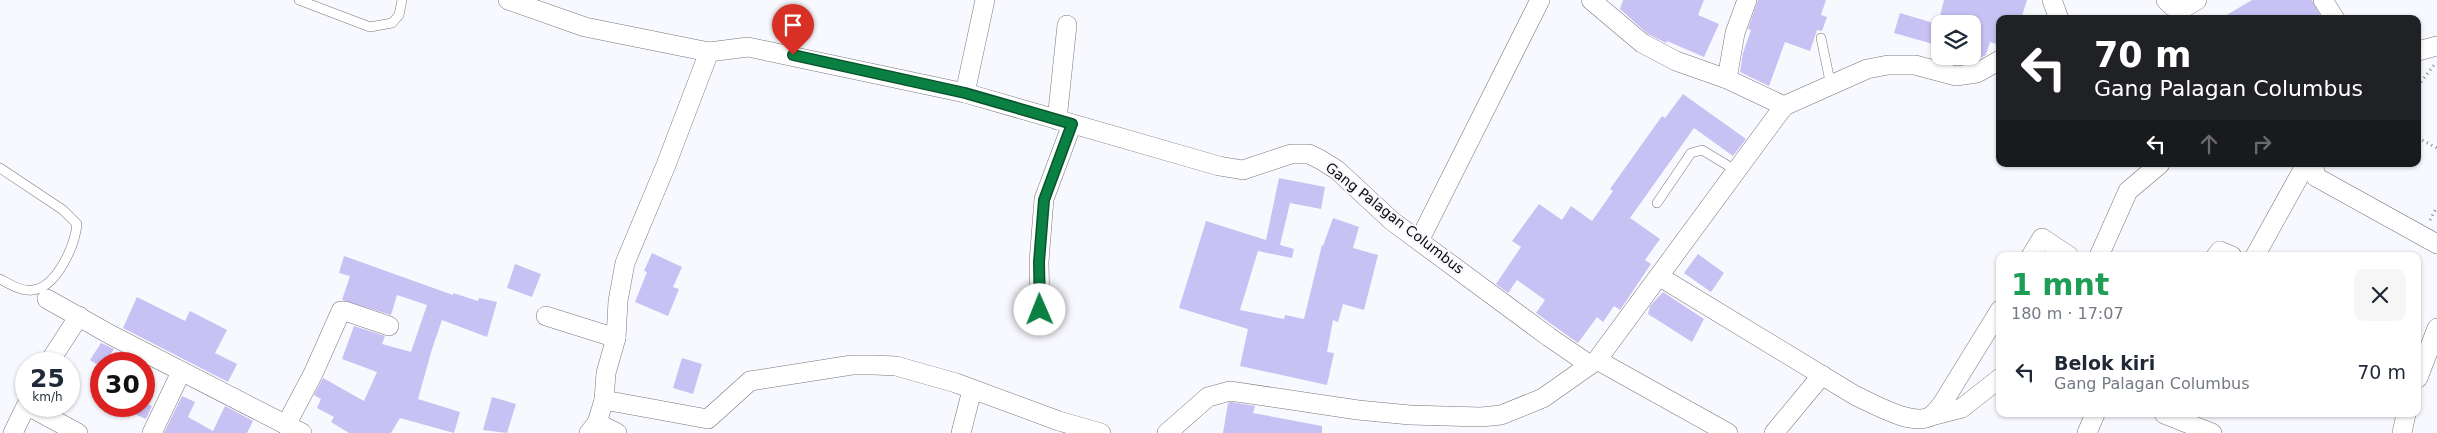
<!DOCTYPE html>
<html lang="id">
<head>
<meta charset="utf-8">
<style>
	body { margin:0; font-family:"DejaVu Sans",sans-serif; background:#f6f6f7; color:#1f2937; height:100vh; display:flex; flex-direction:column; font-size:19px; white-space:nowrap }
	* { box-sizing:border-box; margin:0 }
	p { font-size:16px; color:#747a83 }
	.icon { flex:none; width:28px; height:28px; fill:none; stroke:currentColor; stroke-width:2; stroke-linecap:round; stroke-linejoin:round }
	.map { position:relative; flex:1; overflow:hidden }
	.sheet { position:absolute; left:1996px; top:252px; width:425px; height:165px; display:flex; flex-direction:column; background:#fff; border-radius:10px; box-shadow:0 1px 4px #0004 }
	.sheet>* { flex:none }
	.banner { position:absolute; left:1996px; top:15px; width:425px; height:152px; border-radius:10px; box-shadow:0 1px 4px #0004; background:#202124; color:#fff; overflow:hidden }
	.tools { position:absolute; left:1931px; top:15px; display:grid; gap:10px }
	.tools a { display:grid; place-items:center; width:50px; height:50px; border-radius:10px; background:#fff; box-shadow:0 1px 4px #0004; font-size:25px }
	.speed { position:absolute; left:15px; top:352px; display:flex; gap:10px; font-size:25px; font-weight:700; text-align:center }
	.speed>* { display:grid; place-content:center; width:65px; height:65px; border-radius:50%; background:#fff; box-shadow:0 1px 4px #0004; line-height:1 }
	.speed small { font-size:12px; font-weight:400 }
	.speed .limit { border:8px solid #d22; background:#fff; color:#111 }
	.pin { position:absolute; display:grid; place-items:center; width:42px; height:42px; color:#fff; margin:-51px -21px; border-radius:50% 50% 50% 0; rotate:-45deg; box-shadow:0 0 5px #0007 }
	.pin .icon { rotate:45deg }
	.me { position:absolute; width:55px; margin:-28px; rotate:359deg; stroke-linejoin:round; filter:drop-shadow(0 0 4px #0008) }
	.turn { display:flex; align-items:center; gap:18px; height:105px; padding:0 15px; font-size:22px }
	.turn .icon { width:65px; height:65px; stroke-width:2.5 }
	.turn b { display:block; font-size:35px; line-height:42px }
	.lanes { display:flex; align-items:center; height:48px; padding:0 15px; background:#0003; justify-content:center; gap:25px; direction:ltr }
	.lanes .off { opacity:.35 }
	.round { display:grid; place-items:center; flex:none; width:52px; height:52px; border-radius:10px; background:#f6f6f7 }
	.overview { display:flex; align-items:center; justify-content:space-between; height:85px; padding:0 15px }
	h1 { font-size:30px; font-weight:600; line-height:38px; color:#1e9e55 }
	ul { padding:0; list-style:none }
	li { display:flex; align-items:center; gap:15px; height:70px; padding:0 15px }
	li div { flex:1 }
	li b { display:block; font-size:19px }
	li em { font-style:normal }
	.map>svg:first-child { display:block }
	.building { fill:#c8c1f4 }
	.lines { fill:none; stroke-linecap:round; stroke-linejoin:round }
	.service-casing { stroke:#76767c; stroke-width:10 }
	.minor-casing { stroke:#76767c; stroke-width:20 }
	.path { stroke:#818185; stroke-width:3; stroke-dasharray:1 4; stroke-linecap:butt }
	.service { stroke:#fff; stroke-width:9 }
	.minor { stroke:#fff; stroke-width:19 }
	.route-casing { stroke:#07532c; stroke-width:12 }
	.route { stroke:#0b8043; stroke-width:9 }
	.labels { text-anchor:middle; stroke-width:4; stroke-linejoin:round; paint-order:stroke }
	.street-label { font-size:14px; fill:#0b0b0d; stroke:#f8f8ff }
</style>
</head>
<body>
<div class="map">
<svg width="2437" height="433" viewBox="0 0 2437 433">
	<rect width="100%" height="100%" fill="#f8f8ff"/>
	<!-- building -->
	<g class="building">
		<polygon points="1623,0 1704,0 1698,15 1719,24 1704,57 1667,41 1666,43 1648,34 1620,9"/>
		<polygon points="1758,0 1826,0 1821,15 1827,17 1822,31 1817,30 1810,51 1785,42 1769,86 1740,72 1743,53 1751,30 1748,29"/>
		<polygon points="1944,0 2027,0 2021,19 2000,19 2000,45 1990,42 1986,55 1980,58 1972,56 1972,24 1938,24"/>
		<polygon points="2252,0 2312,0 2322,19 2220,19"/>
		<polygon points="1900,13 1940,25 1940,46 1894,33"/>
		<polygon points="1683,94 1746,139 1733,156 1694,128 1630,218 1660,239 1645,260 1651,264 1620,310 1614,306 1603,322 1597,317 1578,343 1536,313 1545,300 1517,280 1508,293 1496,284 1521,247 1512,241 1539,204 1562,220 1571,206 1592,221 1613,191 1610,189 1662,116 1665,118"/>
		<polygon points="1279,178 1325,187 1321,209 1290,203 1280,245 1294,249 1292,258 1258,251 1240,310 1284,319 1285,315 1304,319 1322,245 1323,246 1333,218 1359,227 1353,248 1378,255 1364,310 1343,304 1338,322 1333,320 1327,352 1334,353 1327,385 1240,366 1248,329 1179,308 1206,221 1266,240"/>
		<polygon points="652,253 682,267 673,287 679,289 668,316 635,302 647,272 644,271"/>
		<polygon points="1698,254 1724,273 1711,292 1684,273"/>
		<polygon points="344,256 453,295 453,293 478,301 479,298 497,302 487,337 442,320 432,349 418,399 460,412 454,433 400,418 391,433 349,433 331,422 334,417 317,408 321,399 314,395 323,378 364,401 377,372 342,359 354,326 385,336 382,344 411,352 427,305 397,295 391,315 342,300 350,276 339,273"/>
		<polygon points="515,264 541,274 532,297 507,288"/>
		<polygon points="1663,292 1704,319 1692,342 1648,314 1650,306"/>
		<polygon points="137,297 185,321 190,311 227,330 215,353 237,364 228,382 123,328"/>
		<polygon points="101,343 114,349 104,364 101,364 101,367 90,360"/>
		<polygon points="682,358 702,364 693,394 673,388"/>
		<polygon points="182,396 195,402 188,417 213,431 225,406 253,421 247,433 164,433"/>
		<polygon points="492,397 516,404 507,433 483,430"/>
		<polygon points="144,402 152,406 146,419 116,406 144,406"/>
		<polygon points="1231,402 1255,406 1253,413 1322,426 1322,433 1223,433 1228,403"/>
	</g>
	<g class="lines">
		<!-- service casing -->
		<g class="service-casing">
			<g id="service">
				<polyline points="299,0 370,27 392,23 399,15 402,0"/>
				<polyline points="1821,38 1831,86"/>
				<path d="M 0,168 L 63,210 L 77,224 C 75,245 57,287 33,290 C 21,292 10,284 0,279"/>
				<polyline points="1657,203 1691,153 1702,150 1737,171"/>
			</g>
		</g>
		<!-- minor casing -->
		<g class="minor-casing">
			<g id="minor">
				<polyline points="508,0 585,27 709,52 748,47 965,93 1219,166 1243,170 1291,154 1309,154 1321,160 1337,170 1392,221 1549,337 1590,365"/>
				<polyline points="1591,0 1642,43 1676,61 1727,79 1784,106 1867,69 1888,65 1915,65 1956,76 1977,73 2000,60"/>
				<polyline points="2052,0 2059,19"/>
				<polyline points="2166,0 2172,6 2182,9 2197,0"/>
				<polyline points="2323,0 2335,19"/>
				<polyline points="2418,51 2437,46"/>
				<polyline points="709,52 666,165 625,263 618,301 616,338 606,373 604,400 708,419 750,381 852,365 874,365 896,366 956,383 1059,421 1101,433"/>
				<polyline points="1727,79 1735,33 1747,0"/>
				<polyline points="965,93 985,0"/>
				<polyline points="1057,120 1067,25"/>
				<polyline points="2313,164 2316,177 2437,244"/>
				<polyline points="1420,239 1540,0"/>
				<polyline points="2031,256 2042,238 2069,256"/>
				<polyline points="2099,256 2128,191 2160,164"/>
				<polyline points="2216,256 2220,251 2232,256"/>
				<polyline points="2255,256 2306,164"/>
				<path d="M 1660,277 L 1856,396 C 1874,404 1913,427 1931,416 C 1935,413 1939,408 1942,404 L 2000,310"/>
				<polyline points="47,299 111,335 302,433"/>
				<polyline points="1040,310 1039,262 1044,199 1072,124"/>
				<polyline points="546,316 616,338"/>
				<polyline points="1597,360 1728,433"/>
				<polyline points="48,364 79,316"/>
				<polyline points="2418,378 2437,328"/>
				<polyline points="28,406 78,433"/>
				<polyline points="2164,414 2212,433"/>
				<polyline points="1931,416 1962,408 2000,378"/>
				<polyline points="597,423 617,433"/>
				<polyline points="286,425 313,374 341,311 345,311 389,326"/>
				<polyline points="13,433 26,406"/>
				<polyline points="152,433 181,372"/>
				<polyline points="589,433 597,423 604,400"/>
				<polyline points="961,433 972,390"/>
				<polyline points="1167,433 1208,397 1230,391 1358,410 1410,415 1481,417 1501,415 1543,398 1597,360 1784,106"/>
				<polyline points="1774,433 1822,375"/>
				<polyline points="2087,433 2095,414"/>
				<polyline points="2402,433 2406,414"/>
			</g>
		</g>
		<!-- path -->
		<g class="path">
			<polyline points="2418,86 2434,65"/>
			<polyline points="2418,138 2437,148"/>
			<polyline points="2430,220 2437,207"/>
		</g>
		<!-- service -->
		<use href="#service" class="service"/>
		<!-- minor -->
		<use href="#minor" class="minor"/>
	</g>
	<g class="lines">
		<!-- route casing -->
		<g class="route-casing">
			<polyline id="route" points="793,55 965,93 1072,124 1044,200 1039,262 1040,310"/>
		</g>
		<!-- route -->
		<use href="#route" class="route"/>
	</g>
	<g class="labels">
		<!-- street labels -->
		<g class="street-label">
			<text transform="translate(1395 218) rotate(38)" y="5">Gang Palagan Columbus</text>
		</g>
	</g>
</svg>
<div class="tools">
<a><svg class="icon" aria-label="layers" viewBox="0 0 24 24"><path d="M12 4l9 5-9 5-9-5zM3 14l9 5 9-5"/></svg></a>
</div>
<div class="speed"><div>25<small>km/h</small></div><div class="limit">30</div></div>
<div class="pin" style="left:793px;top:55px;background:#d93025"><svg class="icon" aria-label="arrive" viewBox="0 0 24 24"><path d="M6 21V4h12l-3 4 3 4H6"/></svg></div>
<svg class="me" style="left:1040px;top:310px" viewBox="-20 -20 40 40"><circle r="19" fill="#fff"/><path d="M0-13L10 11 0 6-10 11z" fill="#0b8043"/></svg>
<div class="banner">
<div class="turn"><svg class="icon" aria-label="left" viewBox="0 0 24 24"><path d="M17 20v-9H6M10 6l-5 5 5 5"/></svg><div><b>70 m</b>Gang Palagan Columbus</div></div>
<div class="lanes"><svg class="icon" aria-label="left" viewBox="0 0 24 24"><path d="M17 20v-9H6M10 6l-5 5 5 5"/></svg><svg class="icon off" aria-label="ahead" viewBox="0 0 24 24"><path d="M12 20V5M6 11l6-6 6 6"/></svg><svg class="icon off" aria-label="right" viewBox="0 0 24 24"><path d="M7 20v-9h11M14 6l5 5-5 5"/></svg></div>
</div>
<section class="sheet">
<div class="overview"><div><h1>1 mnt</h1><p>180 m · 17:07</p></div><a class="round"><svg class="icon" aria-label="close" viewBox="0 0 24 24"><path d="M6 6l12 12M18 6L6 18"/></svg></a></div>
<ul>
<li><svg class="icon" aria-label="left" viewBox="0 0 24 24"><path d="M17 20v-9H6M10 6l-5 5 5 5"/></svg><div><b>Belok kiri</b><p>Gang Palagan Columbus</p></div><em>70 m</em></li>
</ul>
</section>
</div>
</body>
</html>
